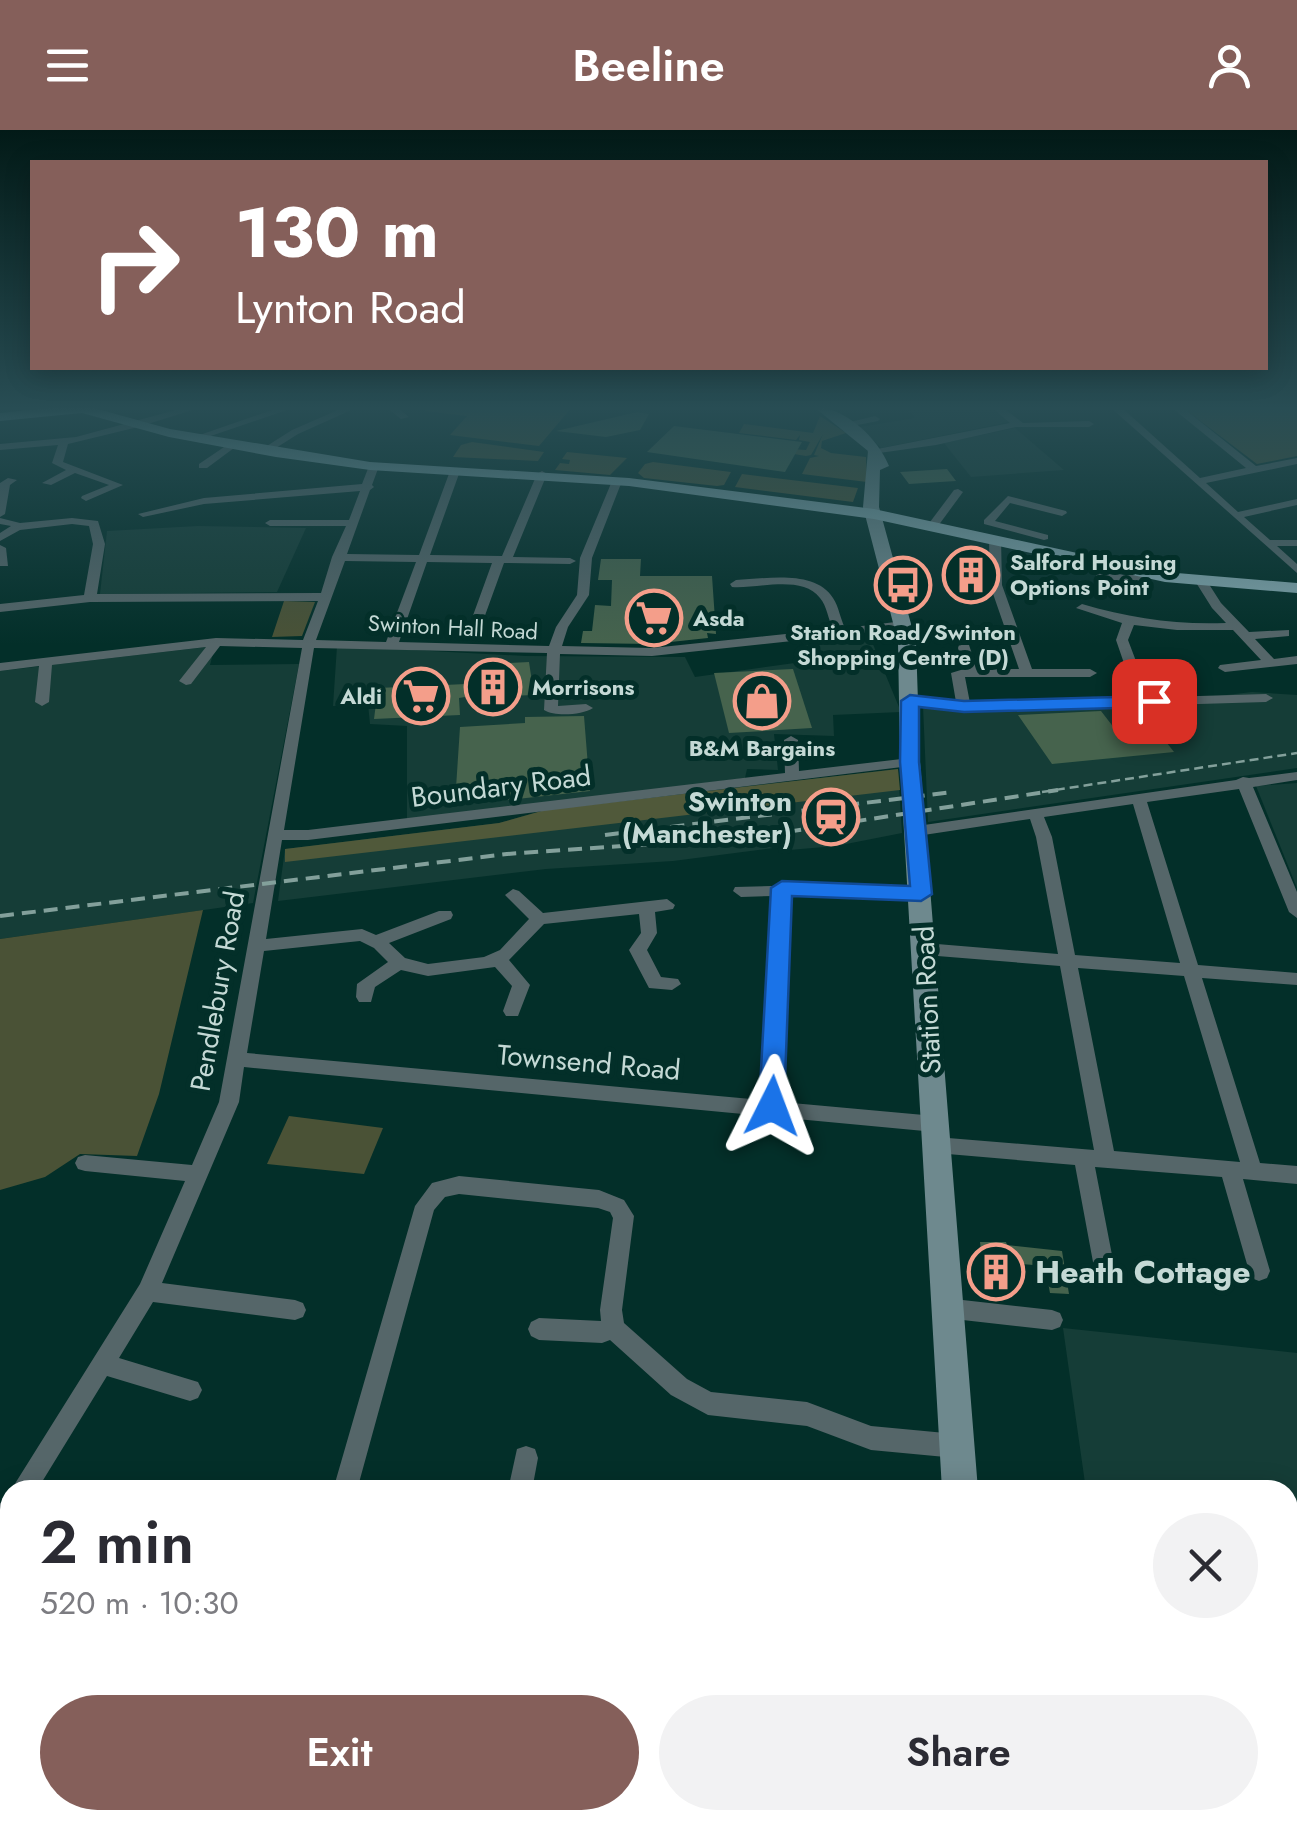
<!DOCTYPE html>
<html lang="en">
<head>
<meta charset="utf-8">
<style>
	body { margin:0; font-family:Jost,sans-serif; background:#f2f2f3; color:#2b2b33; height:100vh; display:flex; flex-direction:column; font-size:38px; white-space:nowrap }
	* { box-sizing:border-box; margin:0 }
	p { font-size:32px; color:#7c7c81 }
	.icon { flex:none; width:55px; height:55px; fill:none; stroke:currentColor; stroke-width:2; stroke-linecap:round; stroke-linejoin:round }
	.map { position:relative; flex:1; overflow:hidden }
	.panel { position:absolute; left:0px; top:1350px; width:1298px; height:350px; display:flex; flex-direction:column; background:#fff; border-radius:30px 30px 0 0; box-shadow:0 5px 25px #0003 }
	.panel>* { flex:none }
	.top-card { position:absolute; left:30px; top:30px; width:1238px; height:210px; border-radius:0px; box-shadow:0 5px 25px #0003; background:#855f5a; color:#fff; overflow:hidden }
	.pin { position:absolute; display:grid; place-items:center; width:85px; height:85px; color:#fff; margin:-42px; border-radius:20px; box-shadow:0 5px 15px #0006 }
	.me { position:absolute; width:110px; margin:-55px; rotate:3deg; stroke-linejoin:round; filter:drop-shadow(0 0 8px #0008) }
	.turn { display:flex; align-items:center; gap:35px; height:210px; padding:0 40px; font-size:45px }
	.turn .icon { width:130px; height:130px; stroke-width:2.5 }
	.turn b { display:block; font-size:70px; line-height:85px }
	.round { display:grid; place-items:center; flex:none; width:105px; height:105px; border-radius:52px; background:#f2f2f3 }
	.summary { display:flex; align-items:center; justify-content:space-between; height:170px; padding:0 40px }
	h1 { font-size:60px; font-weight:600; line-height:75px }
	.cta { display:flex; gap:20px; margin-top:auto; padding:20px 40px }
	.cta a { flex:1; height:115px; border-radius:60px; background:#855f5a; color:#fff; font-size:40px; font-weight:600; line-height:115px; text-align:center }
	.cta a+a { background:#f2f2f3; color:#2b2b33 }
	header { display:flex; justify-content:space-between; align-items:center; height:130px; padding:0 40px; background:#855f5a; color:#fff; font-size:45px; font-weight:600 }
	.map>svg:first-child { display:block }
	.built { fill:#153d37 }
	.green { fill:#4a5236 }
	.forest { fill:#50593a }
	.building { fill:#46634d }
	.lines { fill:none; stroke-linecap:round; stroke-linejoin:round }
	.minor { fill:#556669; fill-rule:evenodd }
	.secondary { fill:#6e898e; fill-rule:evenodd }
	.primary { fill:#80a4ab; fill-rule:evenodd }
	.rail-far1 { stroke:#83a09b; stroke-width:2.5; stroke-dasharray:9 5; stroke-linecap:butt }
	.rail { stroke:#83a09b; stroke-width:4; stroke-dasharray:14 8; stroke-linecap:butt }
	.route { fill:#1a73e8; stroke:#114b97; stroke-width:2.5 }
	.labels { text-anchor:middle; stroke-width:10; stroke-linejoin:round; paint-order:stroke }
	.far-poi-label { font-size:22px; font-weight:bold; fill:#c4d9d5; stroke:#032f29; text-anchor:start }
	.far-street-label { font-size:22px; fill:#c4d9d5; stroke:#032f29 }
	.street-label { font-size:28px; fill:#c4d9d5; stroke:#032f29 }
	.poi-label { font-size:28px; font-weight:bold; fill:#c4d9d5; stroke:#032f29; text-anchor:end }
	.near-poi-label { font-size:32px; font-weight:bold; fill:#c4d9d5; stroke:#032f29; text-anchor:start }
</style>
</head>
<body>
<header><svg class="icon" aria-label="menu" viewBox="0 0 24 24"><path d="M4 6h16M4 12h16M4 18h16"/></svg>Beeline<svg class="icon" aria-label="person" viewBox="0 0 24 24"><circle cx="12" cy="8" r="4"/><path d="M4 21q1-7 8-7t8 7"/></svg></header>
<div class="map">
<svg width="1297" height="1700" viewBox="0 0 1297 1700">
	<rect width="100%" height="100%" fill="#032f29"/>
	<!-- built -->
	<g class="built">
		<polygon points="906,277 991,277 1009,292 881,318 860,297 915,288"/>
		<polygon points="1015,298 1064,340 971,347 944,313"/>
		<polygon points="198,396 306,398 277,462 100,464 107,401"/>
		<polygon points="870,507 901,582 833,585 834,606 774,604 778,640 747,639 745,648 407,691 407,596 370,594 368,574 333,576 337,516 526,526 685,527 695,547 809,531 803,515"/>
		<polygon points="215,516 210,535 299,534 253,773 0,809 0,541"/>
		<polygon points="1252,562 1297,565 1297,638 928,692 923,576 981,582 1141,575"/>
		<polygon points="898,639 902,703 836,716 789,720 788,716 673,731 546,739 278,771 285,719 499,693 545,680"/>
		<polygon points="1297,653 1297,758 1256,656"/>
		<polygon points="1063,1198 1297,1223 1297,1504 1288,1503 1288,1360 1086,1360"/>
	</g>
	<!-- green -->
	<g class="green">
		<polygon points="426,277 572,277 539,316 450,305 467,286 425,281"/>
		<polygon points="1182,277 1297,277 1297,326 1257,334"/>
		<polygon points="820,286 846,303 822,311 821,318 831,323 866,327 867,352 802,344 810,328 819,326 814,325 823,304 811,325 806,326 746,316 806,320 810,312 799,310 800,305 796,310 739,303 744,294 813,303"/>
		<polygon points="472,312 544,322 538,331 453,327 461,315"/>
		<polygon points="567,322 627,328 610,345 555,340 560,333 569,334 570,330 562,329"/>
		<polygon points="653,332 731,342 724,355 717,356 644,348 638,343 645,334"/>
		<polygon points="742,344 858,358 853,372 735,357"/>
		<polygon points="284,471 315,472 302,506 272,507"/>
		<polygon points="203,780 159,964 137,1026 80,1024 45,1047 0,1060 0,809"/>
		<polygon points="289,986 383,998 364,1044 267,1034"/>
	</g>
	<!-- forest -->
	<polygon class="forest" points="898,639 900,660 285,732 285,719 499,693 545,680"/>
	<!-- building -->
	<g class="building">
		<polygon points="637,282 649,284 640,300 606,307 556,301"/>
		<polygon points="674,296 802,312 785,342 647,322"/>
		<polygon points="947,339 956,351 909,354 900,342"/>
		<polygon points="601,429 641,429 640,446 712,446 716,504 707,503 708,508 652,514 581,513 583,501 592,501 595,475 611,476 612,450 598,450"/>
		<polygon points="529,532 534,565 505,566 509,533"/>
		<polygon points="793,539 812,598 729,603 714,543"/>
		<polygon points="466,554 465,567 459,568 460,585 374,589 378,558"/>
		<polygon points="1101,581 1125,612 1163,608 1174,622 1052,634 1018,585"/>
		<polygon points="584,586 590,661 498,671 499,657 456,658 460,597 525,593 525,587"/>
		<polygon points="980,1112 1006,1112 1007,1115 1062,1121 1069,1164 1050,1163 1045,1136 1009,1133 1010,1150 984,1148"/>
	</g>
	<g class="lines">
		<!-- minor -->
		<g class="minor">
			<polygon points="187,277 202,277 138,297 68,314 63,332 123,355 86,371 81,368 82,366 109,355 75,343 51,355 42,353 66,340 52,333 58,315 0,320 0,314 76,307"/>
			<polygon points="281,277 296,277 199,310 191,308"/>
			<polygon points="345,277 358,277 298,304 268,323 259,321 292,300"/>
			<polygon points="386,277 397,277 409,287 401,289"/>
			<polygon points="991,277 1002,277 1023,293 1089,291 1094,294 1089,297 1016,297 936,315 872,324 867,321 1010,293"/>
			<polygon points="1110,277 1121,277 1200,348 1246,338 1171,277 1182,277 1256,336 1297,328 1297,334 1206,353 1238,382 1297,369 1297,375 1244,387 1270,410 1297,410 1297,416 1277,416 1297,434 1297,443"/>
			<polygon points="875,286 880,289 878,291 847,297 842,294"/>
			<polygon points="230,313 238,315 207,338 199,338 199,334"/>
			<path d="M 374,333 L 379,336 L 372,355 L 374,357 L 370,360 L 347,424 L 419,425 L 450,341 L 455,338 L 460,341 L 430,425 L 502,426 L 537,344 L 542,341 L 547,344 L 513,427 L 570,428 L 576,431 L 570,434 L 504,433 L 479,502 L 473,506 L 467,502 L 492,433 L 427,432 L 399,512 L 549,516 L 556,497 L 577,465 L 580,428 L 612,351 L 617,348 L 622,351 L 592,428 L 589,465 L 568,497 L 562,516 L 652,518 L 833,499 C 828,489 827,476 820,468 C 802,444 757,459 732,457 L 730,454 L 736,450 C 765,449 815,439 833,468 C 839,477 840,488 845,498 L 904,491 L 910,495 L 904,499 L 652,526 L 560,524 L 558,576 L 586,574 L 593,578 C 582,585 555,587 544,580 L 547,523 L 314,518 L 284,700 L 308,700 L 785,643 L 784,610 L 791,606 L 798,610 L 799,641 L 910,628 L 917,632 L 910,636 L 308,710 L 282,710 L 266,809 L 362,799 L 376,805 L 439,781 L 451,781 L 453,785 L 451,789 L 389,813 L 405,828 L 428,834 L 484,827 L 500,820 L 529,789 L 505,765 L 513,759 L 519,761 L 543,783 L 667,769 L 675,775 L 673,779 L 655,782 L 657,803 L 647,820 L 661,847 L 678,849 L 681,854 L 672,860 L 649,858 L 629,820 L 641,803 L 639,784 L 544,794 L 509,830 L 530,855 L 518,886 L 506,886 L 503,881 L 512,856 L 495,837 L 428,846 L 401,840 L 375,857 L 371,872 L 359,872 L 356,867 L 357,854 L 388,832 L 374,818 L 360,811 L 264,821 L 247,923 L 762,970 L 774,766 L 741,767 L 733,761 L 735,757 L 850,754 L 921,758 L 929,764 L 927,768 L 790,766 L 781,972 L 935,986 L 942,988 L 945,994 L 942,1000 L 935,1002 L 244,937 L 239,972 L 162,1153 L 295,1170 L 303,1173 L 306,1180 L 303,1187 L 295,1190 L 153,1172 L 119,1228 L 198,1252 L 202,1260 L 198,1268 L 190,1271 L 107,1246 L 37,1360 L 11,1360 L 140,1154 L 185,1051 L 85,1041 L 78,1039 L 75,1033 L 78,1027 L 85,1025 L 192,1035 L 219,972 L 302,518 L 220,516 L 191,554 L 186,555 L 179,551 L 206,517 L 52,535 L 49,572 L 42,576 L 35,572 L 39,536 L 0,541 L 0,533 L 216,508 L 303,510 L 318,471 L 90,472 L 0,482 L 0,474 L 84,465 L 93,414 L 89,396 L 72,394 L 20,400 L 0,411 L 0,403 L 11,396 L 0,394 L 0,388 L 20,393 L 72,388 L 98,391 L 105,414 L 97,464 L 321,463 L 332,427 L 346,396 L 270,396 L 265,393 L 270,390 L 349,390 L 360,361 L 204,374 L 143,387 L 138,384 L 204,368 L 362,354 L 369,336 ZM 345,431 L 416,432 L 386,512 L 316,510 Z"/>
			<polygon points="8,348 17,350 10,355 5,384 0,387 0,353"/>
			<polygon points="958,359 963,362 938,396 930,396 930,392 954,360"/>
			<polygon points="1008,366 1066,381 1067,383 1062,386 1010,373 995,391 1048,405 1048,409 1044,410 984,394 984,390"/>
			<polygon points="995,406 1001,409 1002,455 1032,539 1090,539 1097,543 1090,547 965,547 970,573 1266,564 1273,568 1266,572 964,581 905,574 905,568 910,567 956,572 951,543 964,539 958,518 959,515 969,515 977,539 1019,539 990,455 989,409"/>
			<polygon points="0,415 6,418 8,436 0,436"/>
			<path d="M 1104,431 L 1110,434 L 1107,439 C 1123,448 1133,446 1149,440 L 1155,444 C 1141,456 1124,454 1108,448 L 1109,455 L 1133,460 L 1133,466 L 1099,460 L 1095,440 L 1100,432 Z"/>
			<path d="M 1201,447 L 1205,448 L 1221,473 L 1249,502 L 1289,500 L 1289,506 L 1255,509 L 1274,529 L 1297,526 L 1297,534 L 1225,542 L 1218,538 L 1220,535 L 1261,530 L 1233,500 L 1177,500 L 1134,495 L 1128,510 L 1139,539 L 1137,542 L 1127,542 L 1116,510 L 1122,493 L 1076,478 L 1082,474 C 1130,488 1175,495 1226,493 L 1212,478 L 1195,451 Z"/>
			<path d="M 1297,642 L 1297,650 L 1253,657 L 1297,762 L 1297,788 L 1289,782 L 1239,659 L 1147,672 L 1198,835 L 1297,843 L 1297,855 L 1202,848 L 1260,1033 L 1297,1036 L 1297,1054 L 1243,1049 L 1270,1141 L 1267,1148 L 1259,1151 L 1251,1148 L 1222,1047 L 1095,1037 L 1112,1125 L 1109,1132 L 1101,1135 L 1093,1132 L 1075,1035 L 936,1023 L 929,1021 L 926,1015 L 929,1009 L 936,1007 L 1094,1020 L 1060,836 L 925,825 L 916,819 L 925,813 L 1058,824 L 1036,707 L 1030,689 L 917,706 L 909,701 L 917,696 L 1236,650 L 1243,647 L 1249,648 ZM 1133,674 L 1180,833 L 1075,825 L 1052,707 L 1044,687 ZM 1078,838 L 1184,846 L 1240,1032 L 1114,1021 Z"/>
			<polygon points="459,1046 599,1060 624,1070 634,1086 622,1180 624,1193 687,1249 711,1262 807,1272 871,1296 956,1304 965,1307 968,1316 965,1325 956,1328 871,1320 807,1296 708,1285 671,1265 610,1210 602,1213 539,1210 531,1206 528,1199 531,1192 539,1188 601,1191 600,1180 613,1088 610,1082 598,1078 459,1064 445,1067 434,1080 357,1360 333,1360 415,1076 432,1053"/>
			<polygon points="945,1168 1052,1180 1060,1183 1063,1190 1060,1197 1052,1200 945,1188 937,1185 934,1178 937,1171"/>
			<polygon points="526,1316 535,1319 538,1328 532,1360 508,1360 517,1319"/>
			<polygon points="10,1367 10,1403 0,1409 0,1373"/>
			<polygon points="1288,1509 1297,1510 1297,1538 1288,1536"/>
			<polygon points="0,1597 10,1601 10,1629 0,1625"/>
			<polygon points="63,1690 94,1690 90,1700 59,1700"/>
			<polygon points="366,1690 427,1690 431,1700 370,1700"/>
			<polygon points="446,1690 476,1690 474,1700 444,1700"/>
			<rect x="764" y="1690" width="30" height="10"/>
			<polygon points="878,1690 908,1690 909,1700 879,1700"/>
		</g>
		<!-- secondary -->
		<g class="secondary">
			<path d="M 814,277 C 845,277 878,308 889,336 L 880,340 L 879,377 L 916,512 L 920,632 L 978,1360 L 942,1360 L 900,632 L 898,512 L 863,377 L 868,321 Z"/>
			<rect x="962" y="1690" width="42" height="10"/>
		</g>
		<!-- primary -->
		<polygon class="primary" points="60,277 90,277 170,299 370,332 629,348 874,379 1165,442 1297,453 1297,463 1165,452 874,389 629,356 370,340 276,327 169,307 82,283 0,291 0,283"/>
		<!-- rail-far1 -->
		<polyline class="rail-far1" points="1042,662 1297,623"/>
		<!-- rail -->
		<g class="rail">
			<polyline points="605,705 953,662"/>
			<polyline points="0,786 507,724 754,707 1058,660"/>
		</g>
	</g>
	<!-- sky -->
	<linearGradient id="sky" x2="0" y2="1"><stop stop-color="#021a17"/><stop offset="0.54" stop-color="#284d54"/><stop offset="1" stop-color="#284d54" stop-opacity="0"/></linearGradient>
	<rect width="1297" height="515" fill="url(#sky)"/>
	<!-- route -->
	<polygon class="route" points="910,565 964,571 1154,566 1162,571 1154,577 964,582 919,577 919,632 932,764 921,771 792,766 784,976 780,983 763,983 759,976 771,758 782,751 910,756 900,632 901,571"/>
	<!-- icons -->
	<defs>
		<g id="building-ring" transform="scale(2.875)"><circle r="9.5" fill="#032f29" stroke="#f49e8a" stroke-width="1.5"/><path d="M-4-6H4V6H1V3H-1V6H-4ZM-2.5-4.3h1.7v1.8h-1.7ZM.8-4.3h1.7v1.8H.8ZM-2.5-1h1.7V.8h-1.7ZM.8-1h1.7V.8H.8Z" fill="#f49e8a"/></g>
		<g id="bus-ring" transform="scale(2.875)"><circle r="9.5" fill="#032f29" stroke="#f49e8a" stroke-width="1.5"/><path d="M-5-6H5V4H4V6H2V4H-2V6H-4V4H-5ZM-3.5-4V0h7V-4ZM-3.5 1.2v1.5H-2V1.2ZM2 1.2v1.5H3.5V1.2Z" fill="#f49e8a"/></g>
		<g id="supermarket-ring" transform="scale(2.875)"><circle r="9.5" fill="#032f29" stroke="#f49e8a" stroke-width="1.5"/><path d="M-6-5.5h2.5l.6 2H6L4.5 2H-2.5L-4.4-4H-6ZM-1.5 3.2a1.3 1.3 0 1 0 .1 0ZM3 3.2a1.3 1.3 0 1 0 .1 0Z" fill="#f49e8a"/></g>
		<g id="shop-ring" transform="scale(2.875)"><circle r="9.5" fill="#032f29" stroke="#f49e8a" stroke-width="1.5"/><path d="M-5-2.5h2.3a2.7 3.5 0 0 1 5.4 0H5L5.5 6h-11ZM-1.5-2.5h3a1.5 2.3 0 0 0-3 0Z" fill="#f49e8a"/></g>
		<g id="station-ring" transform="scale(2.875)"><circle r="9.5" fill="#032f29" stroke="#f49e8a" stroke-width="1.5"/><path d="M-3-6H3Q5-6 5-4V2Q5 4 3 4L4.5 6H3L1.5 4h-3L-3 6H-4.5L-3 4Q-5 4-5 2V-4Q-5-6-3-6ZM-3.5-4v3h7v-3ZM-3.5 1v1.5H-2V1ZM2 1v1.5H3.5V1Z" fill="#f49e8a"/></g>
	</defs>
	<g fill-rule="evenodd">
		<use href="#building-ring" x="971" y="445"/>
		<use href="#bus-ring" x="903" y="455"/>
		<use href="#supermarket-ring" x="654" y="488"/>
		<use href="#building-ring" x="493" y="557"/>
		<use href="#supermarket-ring" x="421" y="566"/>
		<use href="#shop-ring" x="762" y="571"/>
		<use href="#station-ring" x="831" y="687"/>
		<use href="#building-ring" x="996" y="1142"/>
	</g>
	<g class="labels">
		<!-- far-poi labels -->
		<g class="far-poi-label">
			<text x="1010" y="440">Salford Housing<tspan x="1010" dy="25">Options Point</tspan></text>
			<text x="693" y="496">Asda</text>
			<text x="903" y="510" text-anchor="middle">Station Road/Swinton<tspan x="903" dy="25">Shopping Centre (D)</tspan></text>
			<text x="532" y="565">Morrisons</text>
			<text x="382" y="574" text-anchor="end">Aldi</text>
			<text x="762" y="626" text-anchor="middle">B&amp;M Bargains</text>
		</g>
		<!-- far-street labels -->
		<g class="far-street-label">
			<text transform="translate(453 497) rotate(3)" y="8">Swinton Hall Road</text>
		</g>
		<!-- street labels -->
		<g class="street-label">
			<text transform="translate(501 656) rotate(-7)" y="10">Boundary Road</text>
			<text transform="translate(217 861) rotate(-80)" y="10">Pendlebury Road</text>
			<text transform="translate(927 870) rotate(-93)" y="10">Station Road</text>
			<text transform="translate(589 932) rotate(5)" y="10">Townsend Road</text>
		</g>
		<!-- poi labels -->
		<g class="poi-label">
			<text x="792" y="681">Swinton<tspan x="792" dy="32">(Manchester)</tspan></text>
		</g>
		<!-- near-poi labels -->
		<g class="near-poi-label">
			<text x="1035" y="1153">Heath Cottage</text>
		</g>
	</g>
</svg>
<div class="pin" style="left:1154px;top:571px;background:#d93025"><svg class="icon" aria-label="arrive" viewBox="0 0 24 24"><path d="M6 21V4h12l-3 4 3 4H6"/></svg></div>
<svg class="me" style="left:772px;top:976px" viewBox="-20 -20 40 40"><path d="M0-17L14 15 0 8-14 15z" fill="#1a73e8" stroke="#fff" stroke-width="4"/></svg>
<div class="top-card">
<div class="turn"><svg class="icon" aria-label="right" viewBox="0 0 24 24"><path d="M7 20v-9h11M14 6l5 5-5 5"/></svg><div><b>130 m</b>Lynton Road</div></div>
</div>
<section class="panel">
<div class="summary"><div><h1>2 min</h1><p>520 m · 10:30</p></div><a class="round"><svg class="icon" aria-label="close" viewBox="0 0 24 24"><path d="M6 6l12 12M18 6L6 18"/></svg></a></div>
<div class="cta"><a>Exit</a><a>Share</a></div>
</section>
</div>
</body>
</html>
